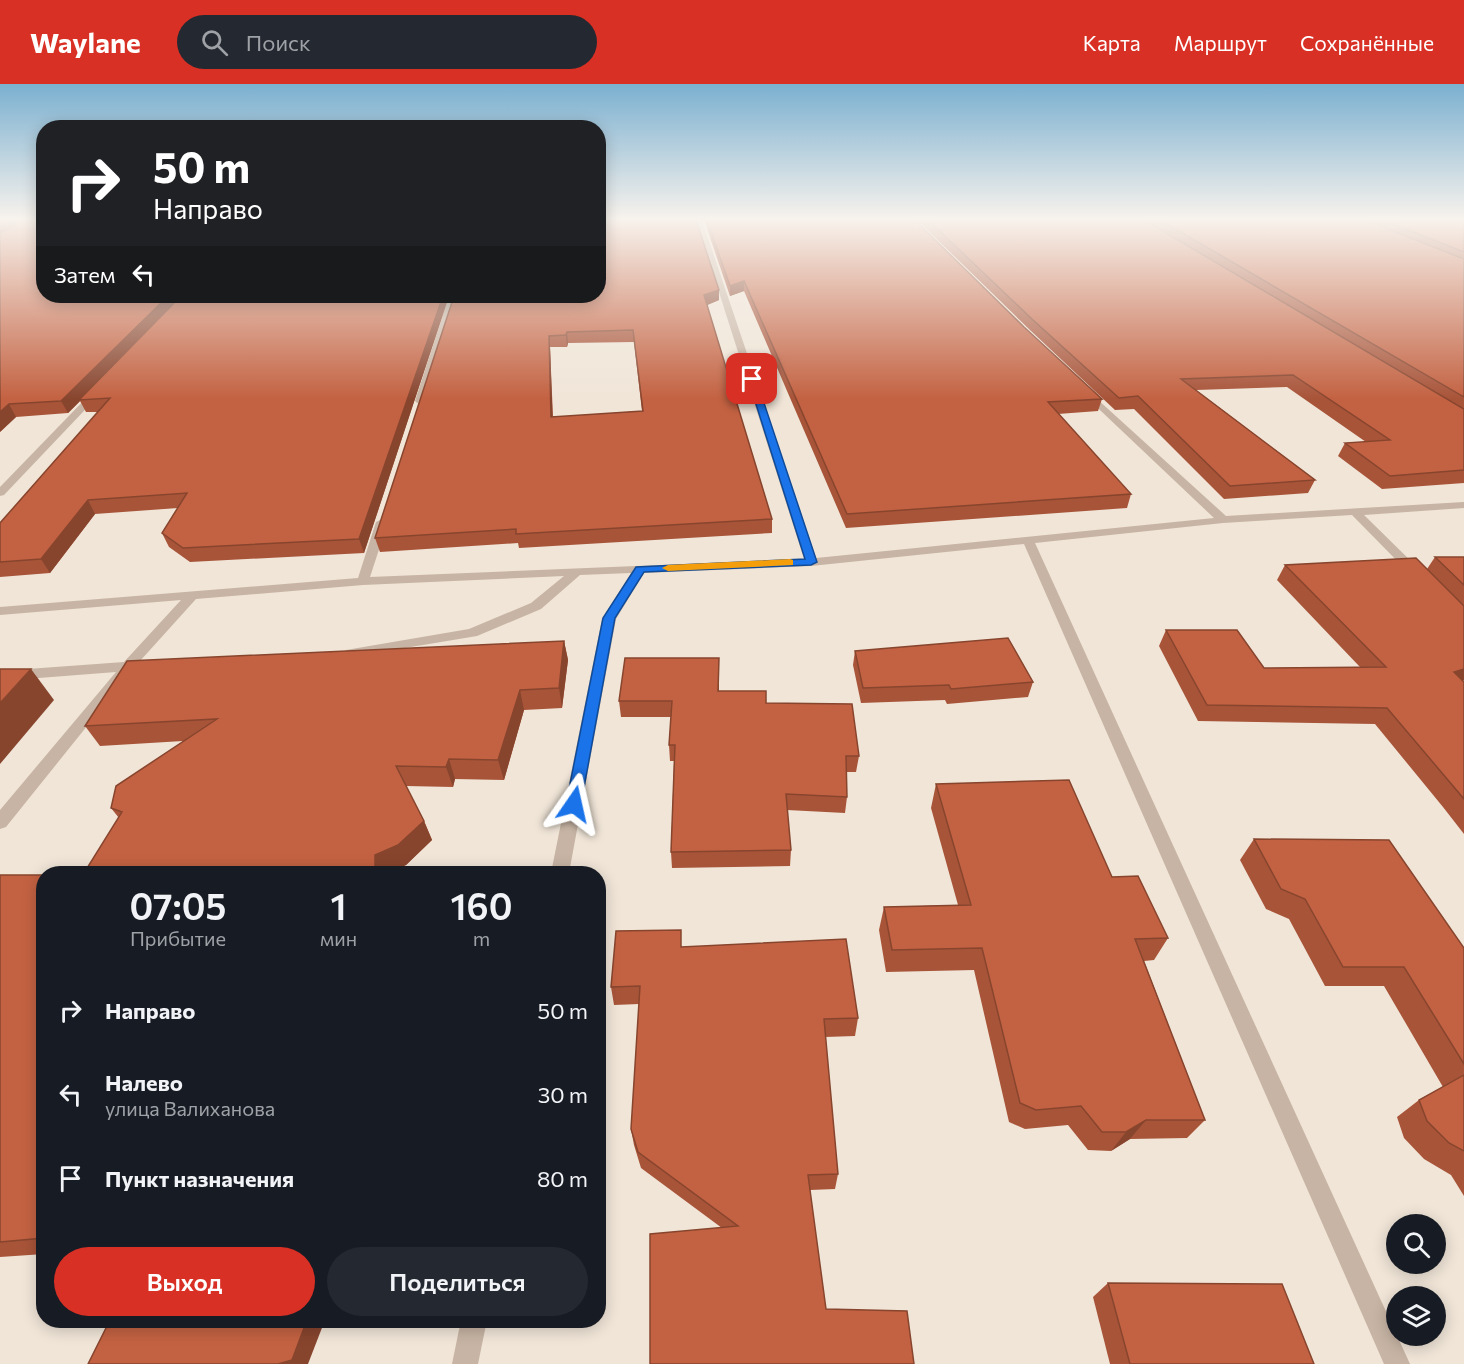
<!DOCTYPE html>
<html lang="ru">
<head>
<meta charset="utf-8">
<style>
	body { margin:0; font-family:Commissioner,sans-serif; background:#242831; color:#f1f3f6; height:100vh; display:flex; flex-direction:column; font-size:22px; white-space:nowrap }
	* { box-sizing:border-box; margin:0 }
	p { font-size:20px; color:#9ea1a6 }
	.icon { flex:none; width:33px; height:33px; fill:none; stroke:currentColor; stroke-width:2; stroke-linecap:round; stroke-linejoin:round }
	.map { position:relative; flex:1; overflow:hidden }
	.side { position:absolute; left:36px; top:782px; width:570px; height:462px; display:flex; flex-direction:column; background:#171b24; border-radius:24px; box-shadow:0 3px 15px #0003 }
	.side>* { flex:none }
	.hud { position:absolute; left:36px; top:36px; width:570px; height:183px; border-radius:24px; box-shadow:0 3px 15px #0003; background:#202124; color:#fff; overflow:hidden }
	.fabs { position:absolute; left:1386px; top:1130px; display:grid; gap:12px }
	.fabs a { display:grid; place-items:center; width:60px; height:60px; border-radius:50%; background:#171b24; box-shadow:0 3px 15px #0003; font-size:30px }
	.pin { position:absolute; display:grid; place-items:center; width:51px; height:51px; color:#fff; margin:-26px; border-radius:12px; box-shadow:0 3px 9px #0006 }
	.me { position:absolute; width:66px; margin:-33px; rotate:11deg; stroke-linejoin:round; filter:drop-shadow(0 0 4px #0008) }
	.turn { display:flex; align-items:center; gap:21px; height:126px; padding:0 18px; font-size:27px }
	.turn .icon { width:78px; height:78px; stroke-width:2.5 }
	.turn b { display:block; font-size:42px; line-height:51px }
	.then { display:flex; align-items:center; height:57px; padding:0 18px; background:#0003; gap:12px; font-size:22px }
	.eta { display:flex; justify-content:space-evenly; align-items:center; height:102px; text-align:center }
	.eta b { font-size:36px; font-weight:600; line-height:42px }
	.cta { display:flex; gap:12px; margin-top:auto; padding:12px 18px }
	.cta a { flex:1; height:69px; border-radius:36px; background:#d93025; color:#fff; font-size:24px; font-weight:600; line-height:69px; text-align:center }
	.cta a+a { background:#242831; color:#f1f3f6 }
	ul { padding:0; list-style:none }
	li { display:flex; align-items:center; gap:18px; height:84px; padding:0 18px }
	li div { flex:1 }
	li b { display:block; font-size:22px }
	li em { font-style:normal }
	header { display:flex; align-items:center; gap:36px; box-sizing:border-box; height:84px; padding:0 30px; background:#d93025; color:#fff }
	header strong { font-size:28px }
	nav { display:flex; gap:33px; margin-inline-start:auto; font-size:21px }
	.search { width:420px; height:54px; background:#242831; display:flex; align-items:center; gap:15px; box-sizing:border-box; padding:0 21px; border-radius:33px; color:#9ea1a6; font-size:22px }
	.map>svg:first-child { display:block }
	.lines { fill:none; stroke-linecap:round; stroke-linejoin:round }
	.minor { fill:#c7b4a4; fill-rule:evenodd }
	.wall { fill:#a85439; fill-rule:evenodd }
	.shaded-wall { fill:#88452e }
	.building { fill:#c36242; stroke:#88452e; stroke-width:1.5; fill-rule:evenodd }
	.route { fill:#1a73e8; stroke:#114b97; stroke-width:1.5 }
	.slow { fill:#f59e0b }
</style>
</head>
<body>
<header>
<strong>Waylane</strong>
<div class="search"><svg class="icon" aria-label="search" viewBox="0 0 24 24"><circle cx="10" cy="10" r="6"/><path d="M15 15l6 6"/></svg>Поиск</div>
<nav><a>Карта</a><a>Маршрут</a><a>Сохранённые</a></nav>
</header>
<div class="map">
<svg width="1464" height="1280" viewBox="0 0 1464 1280">
	<rect width="100%" height="100%" fill="#f0e5d7"/>
	<g class="lines">
		<!-- minor -->
		<g class="minor">
			<polygon points="696,136 702,136 816,474 1214,434 1083,310 1083,306 1086,305 1226,432 1464,418 1464,424 1364,431 1419,485 1419,491 1411,491 1352,431 1223,439 1035,459 1410,1280 1384,1280 1024,460 811,482 644,489 616,535 569,789 551,789 602,535 631,489 580,491 541,525 477,552 351,573 344,569 346,566 469,545 531,519 564,492 363,501 196,515 140,577 149,578 151,581 149,584 132,586 6,743 0,745 0,726 116,588 0,597 0,587 124,578 181,516 0,531 0,523 358,494 376,438 382,435 388,438 370,493 804,475"/>
			<polygon points="449,212 457,212 425,317 417,319 415,317"/>
			<polygon points="93,307 101,309 4,411 0,412 0,403"/>
			<polygon points="461,1236 487,1236 478,1280 452,1280"/>
		</g>
	</g>
	<!-- wall -->
	<g class="wall">
		<polygon points="704,136 915,136 1024,243 1102,315 1098,327 1058,330 1131,410 1127,424 846,444 744,207 730,212"/>
		<polygon points="917,136 1464,136 1464,399 1382,405 1338,372 1345,359 1366,358 1287,303 1196,306 1315,396 1308,409 1224,415 1134,325 1115,326 1031,247"/>
		<polygon points="44,212 449,212 364,469 190,478 169,463 162,449 178,424 95,430 50,489 0,493 0,439 98,328 86,328 80,317 68,329 16,333 0,348"/>
		<path d="M 454,212 L 719,216 L 707,221 L 772,435 L 772,449 L 519,464 L 518,459 L 380,468 L 375,454 ZM 634,258 L 642,327 L 553,333 L 550,263 L 567,263 L 568,259 Z"/>
		<polygon points="1435,473 1464,473 1464,596 1463,597 1464,598 1464,750 1443,723 1375,640 1198,637 1159,562 1166,546 1264,584 1360,583 1277,496 1285,481 1427,485"/>
		<polygon points="564,557 568,576 562,624 524,626 504,696 455,695 453,703 406,702 424,737 432,756 406,781 388,789 84,789 119,734 111,724 183,657 100,662 85,642"/>
		<polygon points="855,567 1033,598 1028,613 947,620 945,616 861,619 853,581"/>
		<polygon points="719,574 719,607 766,619 859,672 856,688 847,688 847,713 845,729 787,726 791,766 790,782 672,784 671,768 674,677 670,677 669,661 671,633 621,633 619,617"/>
		<polygon points="936,700 1112,793 1168,854 1154,876 1144,877 1205,1036 1187,1054 1130,1055 1111,1067 1088,1066 1068,1041 1025,1045 1009,1038 974,886 886,888 879,846 884,823 958,821 931,724"/>
		<polygon points="1254,755 1464,864 1464,1112 1451,1091 1424,1075 1404,1054 1397,1033 1419,1016 1443,1003 1384,902 1325,902 1289,835 1266,825 1240,776"/>
		<polygon points="0,791 44,791 44,1170 0,1173"/>
		<polygon points="682,863 858,934 855,952 825,953 838,1090 835,1105 810,1106 650,1280 722,1144 641,1084 634,1061 631,1045 639,920 614,921 611,903"/>
		<polygon points="1108,1199 1314,1280 1110,1280 1093,1213"/>
	</g>
	<!-- shaded-wall -->
	<g class="shaded-wall">
		<polygon points="10,136 30,136 0,153 0,141"/>
		<polygon points="744,197 744,207 730,212 730,202"/>
		<polygon points="719,206 719,216 705,222 704,211"/>
		<polygon points="168,212 183,212 79,316 80,317 68,329 61,317"/>
		<polygon points="443,212 449,212 364,469 359,455"/>
		<polygon points="567,248 568,259 567,263 566,251"/>
		<polygon points="549,252 550,263 553,346 551,333"/>
		<polygon points="9,320 16,333 0,348 0,328"/>
		<polygon points="88,416 95,430 50,489 41,475"/>
		<polygon points="564,557 568,576 562,624 559,604"/>
		<polygon points="31,585 54,616 0,680 0,619"/>
		<polygon points="1464,585 1464,596 1442,604 1454,588"/>
		<polygon points="520,606 524,626 504,696 498,676"/>
		<polygon points="449,675 455,695 453,703 446,683"/>
		<polygon points="424,737 432,756 406,781 388,789 375,789 375,771"/>
		<polygon points="1146,1036 1130,1055 1111,1067 1126,1048"/>
		<polygon points="307,1236 325,1236 308,1280 278,1280"/>
	</g>
	<!-- building -->
	<g class="building">
		<polygon points="0,136 10,136 0,141"/>
		<polygon points="25,136 44,136 44,212 168,212 61,317 9,320 0,328 0,149"/>
		<path d="M 598,136 L 696,136 L 719,206 L 704,211 L 772,435 L 516,450 L 516,445 L 375,454 L 454,212 L 598,212 ZM 633,246 L 643,327 L 551,333 L 549,252 L 566,251 L 567,248 Z"/>
		<polygon points="707,136 915,136 1024,243 1102,315 1048,318 1131,410 847,430 744,197 730,202"/>
		<polygon points="928,136 1144,136 1464,325 1464,386 1390,392 1345,359 1390,356 1293,291 1181,295 1315,396 1230,402 1138,312 1119,314 1033,236"/>
		<polygon points="1160,136 1365,136 1464,175 1464,313"/>
		<polygon points="1383,136 1464,136 1464,168"/>
		<polygon points="181,212 443,212 359,455 183,464 162,449 187,409 88,416 41,475 0,478 0,439 110,314 79,316"/>
		<polygon points="1435,473 1464,473 1464,501"/>
		<polygon points="1416,474 1464,522 1464,585 1454,588 1464,598 1464,715 1387,624 1207,621 1166,546 1237,546 1264,584 1386,583 1285,481"/>
		<polygon points="1008,554 1033,598 951,605 949,601 863,604 855,567"/>
		<polygon points="564,557 559,604 520,606 498,676 449,675 446,683 396,682 424,737 398,761 375,771 375,789 84,789 122,728 111,724 116,702 217,635 85,642 127,577"/>
		<polygon points="625,574 719,574 718,607 766,607 766,619 852,620 859,672 846,672 847,713 786,710 791,766 671,768 675,661 669,661 672,617 619,617"/>
		<polygon points="0,585 31,585 0,619"/>
		<polygon points="1069,696 1112,793 1138,792 1168,854 1135,855 1205,1036 1146,1036 1126,1048 1102,1048 1081,1022 1036,1026 1020,1019 982,864 892,866 884,823 971,821 936,700"/>
		<polygon points="1254,755 1389,756 1464,864 1464,980 1404,883 1343,883 1305,815 1281,805"/>
		<polygon points="0,791 44,791 44,1154 0,1158"/>
		<polygon points="681,846 681,863 846,855 858,934 824,935 838,1090 808,1091 826,1225 907,1227 914,1280 650,1280 650,1150 738,1142 638,1068 631,1045 640,902 611,903 616,847"/>
		<polygon points="1464,991 1464,1067 1449,1059 1427,1037 1419,1016"/>
		<polygon points="1108,1199 1282,1200 1314,1280 1130,1280"/>
		<polygon points="110,1236 307,1236 292,1276 278,1280 88,1280"/>
	</g>
	<!-- sky -->
	<linearGradient id="sky" x2="0" y2="1"><stop stop-color="#7bb0d0"/><stop offset="0.43" stop-color="#f8f3ed"/><stop offset="1" stop-color="#f8f3ed" stop-opacity="0"/></linearGradient>
	<rect width="1464" height="315" fill="url(#sky)"/>
	<!-- route -->
	<polygon class="route" points="752,293 756,295 817,478 811,481 644,488 615,534 581,720 579,724 568,724 566,720 603,534 636,483 805,475 748,295"/>
	<!-- slow -->
	<polygon class="slow" points="790,475 793,476 793,481 668,487 662,484 668,481"/>
</svg>
<div class="fabs">
<a><svg class="icon" aria-label="search" viewBox="0 0 24 24"><circle cx="10" cy="10" r="6"/><path d="M15 15l6 6"/></svg></a>
<a><svg class="icon" aria-label="layers" viewBox="0 0 24 24"><path d="M12 4l9 5-9 5-9-5zM3 14l9 5 9-5"/></svg></a>
</div>
<div class="pin" style="left:752px;top:295px;background:#d93025"><svg class="icon" aria-label="arrive" viewBox="0 0 24 24"><path d="M6 21V4h12l-3 4 3 4H6"/></svg></div>
<svg class="me" style="left:574px;top:720px" viewBox="-20 -20 40 40"><path d="M0-17L14 15 0 8-14 15z" fill="#1a73e8" stroke="#fff" stroke-width="4"/></svg>
<div class="hud">
<div class="turn"><svg class="icon" aria-label="right" viewBox="0 0 24 24"><path d="M7 20v-9h11M14 6l5 5-5 5"/></svg><div><b>50 m</b>Направо</div></div>
<div class="then">Затем<svg class="icon" aria-label="left" viewBox="0 0 24 24"><path d="M17 20v-9H6M10 6l-5 5 5 5"/></svg></div>
</div>
<section class="side">
<div class="eta">
<div><b>07:05</b><p>Прибытие</p></div>
<div><b>1</b><p>мин</p></div>
<div><b>160</b><p>m</p></div>
</div>
<ul>
<li><svg class="icon" aria-label="right" viewBox="0 0 24 24"><path d="M7 20v-9h11M14 6l5 5-5 5"/></svg><div><b>Направо</b></div><em>50 m</em></li>
<li><svg class="icon" aria-label="left" viewBox="0 0 24 24"><path d="M17 20v-9H6M10 6l-5 5 5 5"/></svg><div><b>Налево</b><p>улица Валиханова</p></div><em>30 m</em></li>
<li><svg class="icon" aria-label="arrive" viewBox="0 0 24 24"><path d="M6 21V4h12l-3 4 3 4H6"/></svg><div><b>Пункт назначения</b></div><em>80 m</em></li>
</ul>
<div class="cta"><a>Выход</a><a>Поделиться</a></div>
</section>
</div>
</body>
</html>
